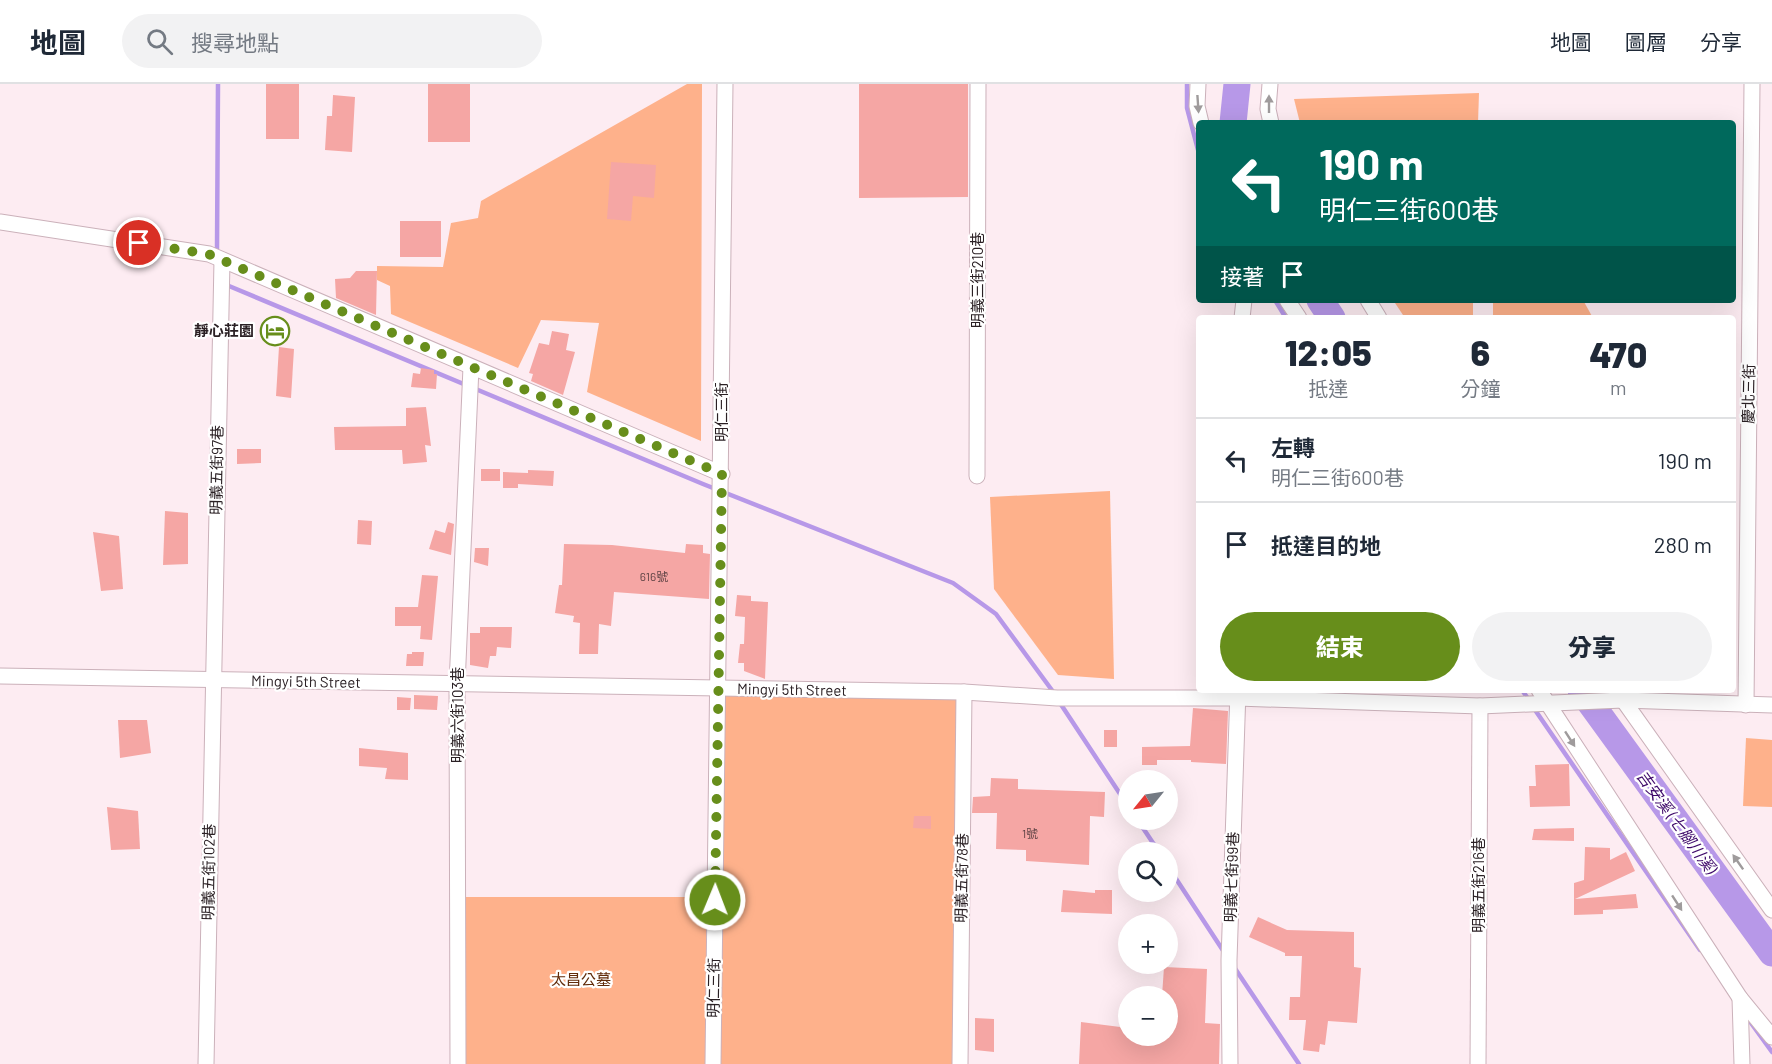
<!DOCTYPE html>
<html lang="zh-TW">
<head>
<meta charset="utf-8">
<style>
	body { margin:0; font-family:Barlow,"Noto Sans TC",sans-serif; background:#f2f2f3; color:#1f2937; height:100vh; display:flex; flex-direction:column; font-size:22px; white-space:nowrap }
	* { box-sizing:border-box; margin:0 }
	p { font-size:20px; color:#747a83 }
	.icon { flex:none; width:33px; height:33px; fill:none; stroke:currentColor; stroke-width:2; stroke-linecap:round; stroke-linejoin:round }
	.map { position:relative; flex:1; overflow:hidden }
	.sheet { position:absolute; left:1196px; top:231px; width:540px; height:378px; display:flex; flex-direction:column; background:#fff; border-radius:6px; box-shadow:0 6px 24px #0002 }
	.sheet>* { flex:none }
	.hud { position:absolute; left:1196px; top:36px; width:540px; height:183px; border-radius:6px; box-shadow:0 6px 24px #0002; background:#00695c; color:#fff; overflow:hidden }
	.needle { width:39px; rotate:240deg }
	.fabs { position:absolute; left:1118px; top:686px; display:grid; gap:12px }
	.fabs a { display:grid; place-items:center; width:60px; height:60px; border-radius:50%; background:#fff; box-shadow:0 6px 24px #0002; font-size:30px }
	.pin { position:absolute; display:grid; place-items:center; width:51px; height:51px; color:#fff; margin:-26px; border:3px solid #fff; border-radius:50%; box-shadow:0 2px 6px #0007 }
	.me { position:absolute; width:66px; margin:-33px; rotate:1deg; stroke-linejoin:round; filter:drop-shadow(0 0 4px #0008) }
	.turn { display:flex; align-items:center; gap:21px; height:126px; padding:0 24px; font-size:27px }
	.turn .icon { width:78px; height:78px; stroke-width:2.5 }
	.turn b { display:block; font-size:42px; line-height:51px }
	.then { display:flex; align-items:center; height:57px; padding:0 24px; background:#0003; gap:12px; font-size:22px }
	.eta { display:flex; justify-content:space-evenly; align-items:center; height:102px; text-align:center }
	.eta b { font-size:36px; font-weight:800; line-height:42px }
	.cta { display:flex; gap:12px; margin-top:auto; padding:12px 24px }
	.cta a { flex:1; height:69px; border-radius:36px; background:#678e1b; color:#fff; font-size:24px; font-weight:800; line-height:69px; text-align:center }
	.cta a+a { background:#f2f2f3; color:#1f2937 }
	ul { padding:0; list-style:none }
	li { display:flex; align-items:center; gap:18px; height:84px; padding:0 24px; border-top:2px solid #e0e1e3 }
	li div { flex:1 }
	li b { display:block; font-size:22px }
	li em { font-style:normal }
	header { display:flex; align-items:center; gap:36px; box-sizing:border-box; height:84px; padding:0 30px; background:#fff; border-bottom:2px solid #e0e1e3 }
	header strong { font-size:28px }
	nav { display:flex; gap:33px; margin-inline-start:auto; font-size:21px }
	.search { width:420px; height:54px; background:#f2f2f3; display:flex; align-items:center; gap:15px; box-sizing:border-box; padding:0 21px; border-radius:33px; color:#747a83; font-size:22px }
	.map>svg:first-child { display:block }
	.green { fill:#feb18b }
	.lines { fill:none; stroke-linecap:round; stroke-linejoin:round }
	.stream { stroke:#b798e8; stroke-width:4.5 }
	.river { stroke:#b798e8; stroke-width:27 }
	.building { fill:#f5a6a4 }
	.street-casing { stroke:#cbb1ba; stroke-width:17 }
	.street { stroke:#fff; stroke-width:15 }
	.oneway { fill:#9f9b9c }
	.route { stroke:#678e1b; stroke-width:10; stroke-dasharray:0 18 }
	.labels { text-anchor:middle; stroke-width:4.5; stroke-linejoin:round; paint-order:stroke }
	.number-label { font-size:12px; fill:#5d4244 }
	.street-label { font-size:15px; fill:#2a2024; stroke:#fff }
	.poi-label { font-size:15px; font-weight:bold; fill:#2a2024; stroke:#fff; text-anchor:end }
	.park-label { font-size:15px; fill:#612b0a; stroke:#fff }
	.water-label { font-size:16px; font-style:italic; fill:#3e096a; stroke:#fff }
</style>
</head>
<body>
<header>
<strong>地圖</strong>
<div class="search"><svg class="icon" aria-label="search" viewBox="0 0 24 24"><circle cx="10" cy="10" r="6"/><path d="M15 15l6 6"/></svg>搜尋地點</div>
<nav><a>地圖</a><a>圖層</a><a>分享</a></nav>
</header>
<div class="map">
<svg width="1772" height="980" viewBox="0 0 1772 980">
	<rect width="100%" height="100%" fill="#fdecf2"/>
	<!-- green -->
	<g class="green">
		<polygon points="687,0 702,0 701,357 587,308 599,239 541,236 518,284 391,230 390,202 377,196 377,182 443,183 451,139 478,134 481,117"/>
		<polygon points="1479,9 1478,39 1300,39 1294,15"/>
		<polygon points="1393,216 1473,216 1473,234 1405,234"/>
		<polygon points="1493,216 1583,216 1593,234 1493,234"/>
		<polygon points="1110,407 1114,595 1058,591 994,505 990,413"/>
		<polygon points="722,611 959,612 952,980 719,980"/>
		<polygon points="1746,654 1772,656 1772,723 1743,722"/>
		<polygon points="457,813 706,813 706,980 455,980"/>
	</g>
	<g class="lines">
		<!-- stream -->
		<g class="stream">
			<polyline points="1187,0 1187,24 1198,66"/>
			<polyline points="217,165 218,0"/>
			<polyline points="229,202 703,400 953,499 996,530 1054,609"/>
			<polyline points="1275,216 1286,234"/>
			<polyline points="1522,606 1529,616"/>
			<polyline points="1060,619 1128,722"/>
			<polyline points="1533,623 1700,866"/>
			<polyline points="1137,735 1159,768"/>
			<polyline points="1167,781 1224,868"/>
			<polyline points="1234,883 1299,980"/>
			<polyline points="1746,932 1772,968"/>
		</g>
		<!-- river -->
		<g class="river">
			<polyline points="1233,39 1237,0"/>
			<polyline points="1320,216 1332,234"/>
			<polyline points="1581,606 1772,869"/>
		</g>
	</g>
	<!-- building -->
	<g class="building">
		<rect x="266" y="0" width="33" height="55"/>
		<rect x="428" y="0" width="42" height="58"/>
		<polygon points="859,0 968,0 968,113 859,114"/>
		<polygon points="333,11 355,13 352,68 325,66 327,32 332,32"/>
		<polygon points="611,78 656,81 654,114 633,112 631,137 607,135"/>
		<rect x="400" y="137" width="41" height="36"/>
		<polygon points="356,187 377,187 376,231 336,214 335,195 350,194"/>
		<polygon points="552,247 569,250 566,266 575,268 563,311 531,297 533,290 529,289 539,259 549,261"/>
		<polygon points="279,263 294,265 291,314 276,312"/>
		<polygon points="421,284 434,286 434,290 437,290 436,305 411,303 413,289 420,290"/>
		<polygon points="426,323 431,362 425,361 427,378 403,380 402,366 335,366 334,343 406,342 406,324"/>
		<polygon points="237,365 261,365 261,379 237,380"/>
		<rect x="481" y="385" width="19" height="12"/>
		<polygon points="528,386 554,387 553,402 518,400 518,404 503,404 503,388 528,389"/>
		<polygon points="165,427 188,429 188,480 163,481"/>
		<polygon points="358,436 372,437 371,461 357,460"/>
		<polygon points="448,438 454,440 451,471 429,465 435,446 445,449"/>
		<polygon points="93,448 119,452 123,505 101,507"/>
		<polygon points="564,460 612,461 685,469 686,460 703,461 703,469 710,470 709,515 614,508 611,542 599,540 598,570 579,570 580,539 573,538 574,532 555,529 559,501 562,501"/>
		<polygon points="475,464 489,464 488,482 474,478"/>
		<polygon points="422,491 438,492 432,556 420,555 421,542 395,542 395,523 418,523"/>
		<polygon points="737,511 751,512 751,517 768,518 765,595 744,587 744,579 738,579 740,560 744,560 745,533 735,532"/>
		<polygon points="480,543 512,543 511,564 497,563 496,572 490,572 488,584 470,581 470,549 480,549"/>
		<polygon points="412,568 424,568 423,582 406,582 407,570 412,570"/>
		<polygon points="414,611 438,612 437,626 414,625"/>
		<polygon points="397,613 411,614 410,626 397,626"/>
		<polygon points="1193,624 1228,627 1226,680 1191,678 1191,676 1157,676 1157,681 1142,681 1142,663 1190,662"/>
		<polygon points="118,636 147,636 151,669 120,674"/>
		<rect x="1104" y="646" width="13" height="17"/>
		<polygon points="359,664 408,669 408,696 385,695 387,684 359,682"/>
		<polygon points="1569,680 1570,722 1530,723 1529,702 1536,702 1535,681"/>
		<polygon points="991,694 1018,695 1018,705 1105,708 1104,733 1090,732 1089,781 1026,777 1026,766 996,765 997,729 972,729 973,713 990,712"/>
		<polygon points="107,723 138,727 140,765 111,766"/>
		<polygon points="914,732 931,732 931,745 913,744"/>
		<polygon points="1574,744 1574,757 1532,756 1534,745"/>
		<polygon points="1585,763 1610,764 1610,776 1626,768 1635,787 1575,815 1636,810 1638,824 1603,826 1603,830 1574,831 1574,799 1584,796"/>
		<polygon points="1063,806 1095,809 1095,806 1112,806 1112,830 1061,828"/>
		<polygon points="1258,833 1287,846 1354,848 1354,883 1361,884 1357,939 1328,937 1325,961 1320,960 1319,968 1303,966 1306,936 1289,936 1290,913 1300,913 1302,872 1285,872 1285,869 1249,853"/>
		<polygon points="1164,883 1207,885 1205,939 1220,940 1219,980 1079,980 1081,938 1128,944 1128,951 1167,951 1167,912 1162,912"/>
		<polygon points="975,934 994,935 994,968 975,966"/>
	</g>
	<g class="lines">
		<!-- street casing -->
		<g class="street-casing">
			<g id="street">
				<polyline points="1198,0 1197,22 1201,39"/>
				<polyline points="1270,0 1268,25 1271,39"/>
				<polyline points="0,138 209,170 722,390"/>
				<polyline points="1287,216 1299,234"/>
				<polyline points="1368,216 1379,234"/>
				<polyline points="1242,234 1244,216"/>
				<polyline points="977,392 978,0"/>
				<polyline points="0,592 964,608 1057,614 1237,614 1480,622 1623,616 1772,621"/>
				<polyline points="1539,606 1740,914 1772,953"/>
				<polyline points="1616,606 1772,826"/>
				<polyline points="1746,621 1752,0"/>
				<polyline points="1740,914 1742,980"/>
				<polyline points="206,980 222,176"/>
				<polyline points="458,980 457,601 471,283"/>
				<polyline points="713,980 725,0"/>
				<polyline points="960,980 964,608"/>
				<polyline points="1230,980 1229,876 1238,606"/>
				<polyline points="1478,980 1480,622"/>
			</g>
		</g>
		<!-- street -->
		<use href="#street" class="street"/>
	</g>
	<!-- one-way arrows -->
	<defs><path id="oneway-solid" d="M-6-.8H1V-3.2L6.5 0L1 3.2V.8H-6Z" transform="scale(1.5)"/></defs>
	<g class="oneway">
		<use href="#oneway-solid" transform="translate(1198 20) rotate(86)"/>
		<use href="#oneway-solid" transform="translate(1269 20) rotate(-90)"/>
		<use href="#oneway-solid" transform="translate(1570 655) rotate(57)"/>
		<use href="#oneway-solid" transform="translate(1738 778) rotate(-125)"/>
		<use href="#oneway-solid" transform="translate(1677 819) rotate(57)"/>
	</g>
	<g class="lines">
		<!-- route -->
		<polyline class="route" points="139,159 208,170 722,390 715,816"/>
	</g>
	<!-- icons -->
	<defs>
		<g id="hotel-ring" transform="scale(1.5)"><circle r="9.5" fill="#fff" stroke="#678e1b" stroke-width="1.5"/><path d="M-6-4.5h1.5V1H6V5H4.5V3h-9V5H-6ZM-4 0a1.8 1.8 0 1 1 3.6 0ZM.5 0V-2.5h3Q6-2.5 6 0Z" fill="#678e1b"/></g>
	</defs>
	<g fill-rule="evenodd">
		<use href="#hotel-ring" x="275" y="247"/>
	</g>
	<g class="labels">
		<!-- number labels -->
		<g class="number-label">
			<text x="654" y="497">616號</text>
			<text x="1030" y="754">1號</text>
		</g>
		<!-- street labels -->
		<g class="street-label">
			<text transform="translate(978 196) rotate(-90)" y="5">明義三街210巷</text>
			<text transform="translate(1749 310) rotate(-89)" y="5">慶北三街</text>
			<text transform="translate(722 328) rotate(-90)" y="5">明仁三街</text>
			<text transform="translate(217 386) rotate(-89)" y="5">明義五街97巷</text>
			<text transform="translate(306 598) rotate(1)" y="5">Mingyi 5th Street</text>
			<text transform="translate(792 606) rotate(1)" y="5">Mingyi 5th Street</text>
			<text transform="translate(458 631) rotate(-90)" y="5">明義六街103巷</text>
			<text transform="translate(209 788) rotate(-89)" y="5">明義五街102巷</text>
			<text transform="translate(1232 793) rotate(-88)" y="5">明義七街99巷</text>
			<text transform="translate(962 794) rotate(-89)" y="5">明義五街78巷</text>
			<text transform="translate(1479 801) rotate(-90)" y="5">明義五街216巷</text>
			<text transform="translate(714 904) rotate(-89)" y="5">明仁三街</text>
		</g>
		<!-- poi labels -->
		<g class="poi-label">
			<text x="254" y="252">靜心莊園</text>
		</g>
		<!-- park labels -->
		<g class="park-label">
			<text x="581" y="901">太昌公墓</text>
		</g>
		<!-- water labels -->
		<g class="water-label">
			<text transform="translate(1677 738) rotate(54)" y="6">吉安溪 (七腳川溪)</text>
		</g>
	</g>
</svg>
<div class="fabs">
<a><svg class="needle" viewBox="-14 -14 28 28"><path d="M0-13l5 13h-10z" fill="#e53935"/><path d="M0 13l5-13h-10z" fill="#747a83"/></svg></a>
<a><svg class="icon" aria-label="search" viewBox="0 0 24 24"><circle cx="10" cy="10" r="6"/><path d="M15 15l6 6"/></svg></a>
<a>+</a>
<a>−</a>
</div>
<div class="pin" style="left:139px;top:159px;background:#d93025"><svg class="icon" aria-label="arrive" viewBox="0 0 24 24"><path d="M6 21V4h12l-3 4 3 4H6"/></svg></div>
<svg class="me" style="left:715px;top:816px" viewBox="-20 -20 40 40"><circle r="17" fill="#678e1b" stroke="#fff" stroke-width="3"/><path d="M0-11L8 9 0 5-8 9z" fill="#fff"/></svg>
<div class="hud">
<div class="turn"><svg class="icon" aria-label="left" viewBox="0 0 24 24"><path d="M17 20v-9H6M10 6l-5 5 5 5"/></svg><div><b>190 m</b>明仁三街600巷</div></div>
<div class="then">接著<svg class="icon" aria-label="arrive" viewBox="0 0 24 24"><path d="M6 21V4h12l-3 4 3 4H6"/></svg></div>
</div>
<section class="sheet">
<div class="eta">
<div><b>12:05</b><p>抵達</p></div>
<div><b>6</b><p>分鐘</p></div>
<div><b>470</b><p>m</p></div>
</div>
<ul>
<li><svg class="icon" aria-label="left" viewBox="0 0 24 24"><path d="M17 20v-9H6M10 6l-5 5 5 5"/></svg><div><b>左轉</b><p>明仁三街600巷</p></div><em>190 m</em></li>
<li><svg class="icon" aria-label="arrive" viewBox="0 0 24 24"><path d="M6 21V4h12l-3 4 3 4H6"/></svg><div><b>抵達目的地</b></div><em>280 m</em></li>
</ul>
<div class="cta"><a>結束</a><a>分享</a></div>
</section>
</div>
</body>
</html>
